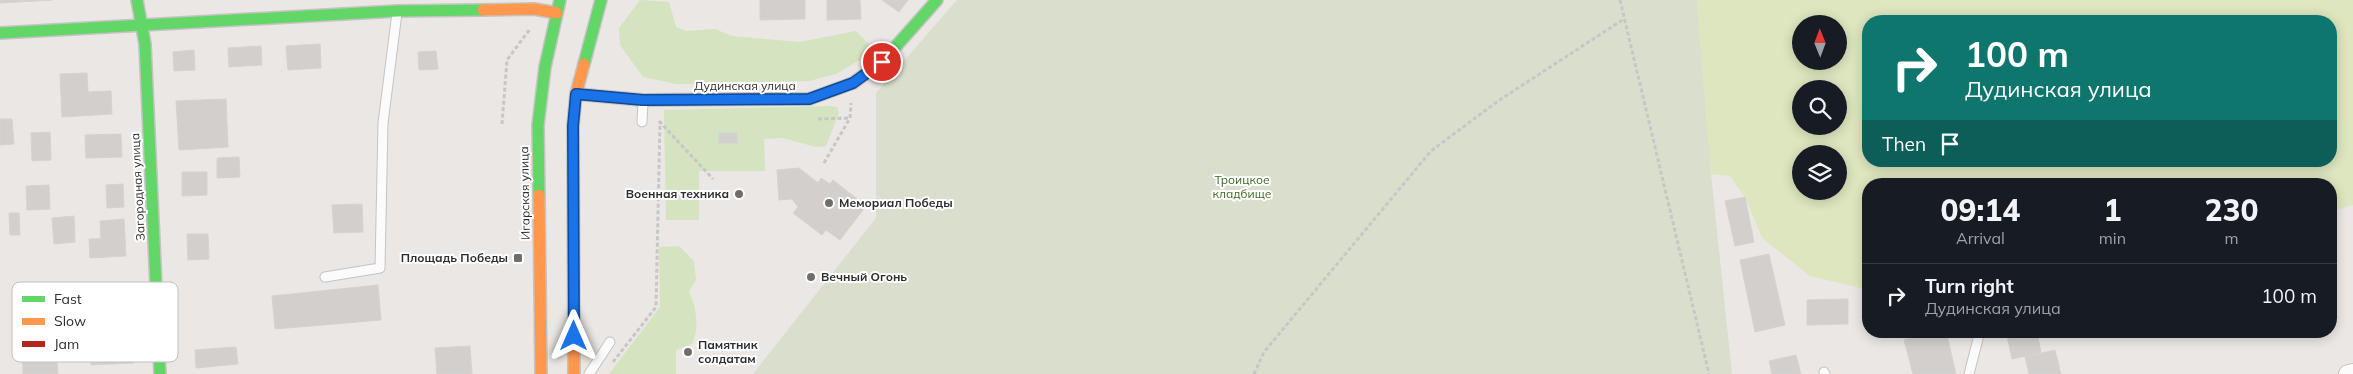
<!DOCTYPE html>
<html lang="en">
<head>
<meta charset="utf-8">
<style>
	body { margin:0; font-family:Mulish,sans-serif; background:#20242c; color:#f1f3f6; height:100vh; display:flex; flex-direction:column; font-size:19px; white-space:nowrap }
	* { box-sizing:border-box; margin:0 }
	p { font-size:16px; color:#9ea1a6 }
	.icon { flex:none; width:28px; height:28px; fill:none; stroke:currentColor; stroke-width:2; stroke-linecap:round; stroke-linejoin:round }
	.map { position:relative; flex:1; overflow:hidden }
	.panel { position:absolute; left:1862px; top:178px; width:475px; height:160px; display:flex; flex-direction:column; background:#171b24; border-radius:20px; box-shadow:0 2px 12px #0003 }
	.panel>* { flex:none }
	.guide { position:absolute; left:1862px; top:15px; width:475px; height:152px; border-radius:20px; box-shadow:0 2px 12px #0003; background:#0f766e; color:#fff; overflow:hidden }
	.needle { width:32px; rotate:359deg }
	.controls { position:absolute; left:1792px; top:15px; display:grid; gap:10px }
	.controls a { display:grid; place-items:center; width:55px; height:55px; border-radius:50%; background:#171b24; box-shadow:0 2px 12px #0003; font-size:25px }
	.pin { position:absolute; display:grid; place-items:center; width:42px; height:42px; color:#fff; margin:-21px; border:2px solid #fff; border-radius:50%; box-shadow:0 1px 5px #0007 }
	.me { position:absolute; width:55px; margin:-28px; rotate:0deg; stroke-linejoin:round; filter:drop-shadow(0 0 4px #0008) }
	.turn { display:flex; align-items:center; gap:18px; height:105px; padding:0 20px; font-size:22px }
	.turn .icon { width:65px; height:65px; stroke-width:2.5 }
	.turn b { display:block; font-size:35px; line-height:42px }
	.then { display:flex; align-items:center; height:48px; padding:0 20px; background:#0003; gap:10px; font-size:19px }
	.eta { display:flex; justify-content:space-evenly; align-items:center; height:85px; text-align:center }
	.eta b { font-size:30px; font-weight:800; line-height:35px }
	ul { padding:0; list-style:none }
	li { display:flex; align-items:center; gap:15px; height:65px; padding:0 20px; border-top:1px solid #363941 }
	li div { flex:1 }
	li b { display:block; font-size:19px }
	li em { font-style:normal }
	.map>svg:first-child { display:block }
	.green { fill:#d4e3c0 }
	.cemetery { fill:#dadecd }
	.pitch { fill:#dee6bf; fill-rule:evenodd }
	.building { fill:#d2cfcd; stroke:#d5d3d0 }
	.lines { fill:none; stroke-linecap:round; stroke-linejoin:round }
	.lane-casing { stroke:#c5c4c4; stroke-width:11 }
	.street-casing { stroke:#c5c4c4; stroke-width:20 }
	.fast-casing { stroke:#c5c4c4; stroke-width:14 }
	.slow-casing { stroke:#c5c4c4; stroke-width:14 }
	.jam-casing { stroke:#c5c4c4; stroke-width:14 }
	.path { stroke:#c7c7c7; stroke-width:3; stroke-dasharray:4 2.5; stroke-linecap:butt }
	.lane { stroke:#fcfbfb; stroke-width:9 }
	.street { stroke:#fcfbfb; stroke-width:18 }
	.fast { stroke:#63d668; stroke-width:11 }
	.slow { stroke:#ff974d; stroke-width:11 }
	.jam { stroke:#b3261e; stroke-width:11 }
	.route-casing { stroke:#114b97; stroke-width:12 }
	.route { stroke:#1a73e8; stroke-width:9 }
	.poi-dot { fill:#6f6e6d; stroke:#fff; stroke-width:2 }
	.labels { text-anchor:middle; stroke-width:4; stroke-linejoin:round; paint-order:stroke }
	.street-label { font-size:12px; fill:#2d2d2d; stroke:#fff }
	.park-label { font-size:12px; fill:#3c6622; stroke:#fff }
	.poi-label { font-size:12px; font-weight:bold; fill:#2d2d2d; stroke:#fff; text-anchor:start }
	.key { fill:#fff; stroke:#c0c0c0; stroke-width:1 }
	.key-label { font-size:14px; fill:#2d2d2d }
</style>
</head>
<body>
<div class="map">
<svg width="2353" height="374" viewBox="0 0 2353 374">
	<rect width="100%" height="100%" fill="#eae7e4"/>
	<!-- green -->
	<g class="green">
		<polygon points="640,0 669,2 676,27 686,31 715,29 732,36 800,42 856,31 875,51 836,74 809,81 676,84 643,77 620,45 619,28"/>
		<polygon points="831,106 837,107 839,113 826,146 816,147 783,138 764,139 765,171 699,171 699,220 666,220 664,110"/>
		<path d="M 679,246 L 694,261 L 696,280 L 689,291 C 696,307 700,327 692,344 L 676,350 L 676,374 L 609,374 L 660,307 L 659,247 Z"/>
	</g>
	<!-- cemetery -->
	<polygon class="cemetery" points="957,0 1697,0 1711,174 1732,374 753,374 876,218 876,93"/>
	<!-- pitch -->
	<path class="pitch" d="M 1697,0 L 2353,0 L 2353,205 L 2331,211 L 2331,184 L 1869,184 L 1869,290 L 1810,276 L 1762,238 L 1746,199 L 1730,176 L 1711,174 ZM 1869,21 L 2331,21 L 2331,161 L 1869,161 ZM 1801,24 L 1839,24 L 1839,61 L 1801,61 ZM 1801,89 L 1839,89 L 1839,126 L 1801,126 ZM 1801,154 L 1839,154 L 1839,191 L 1801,191 Z"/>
	<!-- building -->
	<g class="building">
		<polygon points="0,0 52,0 0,3"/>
		<polygon points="760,0 805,0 805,19 760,20"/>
		<polygon points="827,0 860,0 861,19 827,20"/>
		<polygon points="882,0 908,0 899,12"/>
		<polygon points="320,44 321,68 288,70 286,46"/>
		<polygon points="261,46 262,65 229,67 228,48"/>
		<polygon points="194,50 195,70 174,71 173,52"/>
		<polygon points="436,51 438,69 419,70 418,52"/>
		<polygon points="87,73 88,92 111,91 112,114 62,117 60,74"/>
		<polygon points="226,99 228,147 179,150 176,101"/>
		<polygon points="0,119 12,119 14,144 0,145"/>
		<polygon points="50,132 51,160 32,161 31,133"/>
		<rect x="719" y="133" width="18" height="10"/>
		<polygon points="121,134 122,157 86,158 85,135"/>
		<polygon points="239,157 240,177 217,178 217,158"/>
		<polygon points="799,168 818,183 821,178 830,184 833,180 866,206 840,240 826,230 822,235 793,213 798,207 792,199 779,200 777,170"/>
		<polygon points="182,172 207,172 207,195 182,196"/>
		<polygon points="123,184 124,207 107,208 106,185"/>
		<polygon points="49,185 50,209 27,210 26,186"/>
		<polygon points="1745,197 1754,242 1735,246 1725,201"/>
		<polygon points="362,204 363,232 334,233 332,205"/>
		<polygon points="9,213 19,213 20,235 10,235"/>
		<polygon points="74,216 75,242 54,244 52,218"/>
		<polygon points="124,219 125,238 101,239 100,221"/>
		<polygon points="187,234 208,234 209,259 188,260"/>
		<polygon points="125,238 126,256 90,258 89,239"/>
		<polygon points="1769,254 1785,325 1755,332 1740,260"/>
		<polygon points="378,285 381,320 275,329 272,296"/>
		<polygon points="1848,299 1848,324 1807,325 1807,300"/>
		<polygon points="1939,331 1946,331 1956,374 1913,374 1904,340"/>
		<polygon points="2006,331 2037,331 2041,353 2012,359"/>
		<polygon points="470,346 472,374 437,374 435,348"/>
		<polygon points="133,347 134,363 91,365 90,349"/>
		<polygon points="236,347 238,364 196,368 195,350"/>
		<polygon points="56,348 58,374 23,374 22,349"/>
		<polygon points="2055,350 2061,374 2029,374 2025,357"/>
		<polygon points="1796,355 1801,374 1772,374 1769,361"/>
	</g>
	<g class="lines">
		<!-- lane casing -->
		<g class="lane-casing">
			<g id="lane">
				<polyline points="642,122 643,102"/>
				<polyline points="325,277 380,268 383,123 397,13"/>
				<polyline points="1824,372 1825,374"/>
				<polyline points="589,374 610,342"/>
				<polyline points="1969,374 1980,331"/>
			</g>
		</g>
		<!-- street casing -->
		<g class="street-casing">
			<polyline id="street" points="2348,374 2353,373"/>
		</g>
		<!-- fast casing -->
		<g class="fast-casing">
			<g id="fast">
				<polyline points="137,0 145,44 160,374"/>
				<polyline points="0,33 397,11 483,10"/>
				<polyline points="584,64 601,0"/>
				<polyline points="765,99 809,99 853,83 882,62 937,0"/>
				<polyline points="539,195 538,125 545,67 560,0"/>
			</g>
		</g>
		<!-- slow casing -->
		<g class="slow-casing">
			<g id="slow">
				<polyline points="483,10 534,9 557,13"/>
				<polyline points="539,195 541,374"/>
				<polyline points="574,374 573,126 576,94 584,64"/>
			</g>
		</g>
		<!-- jam casing -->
		<g class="jam-casing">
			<polyline id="jam" points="576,94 643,100 765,99"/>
		</g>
		<!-- path -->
		<g class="path">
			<polyline points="1620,0 1709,374"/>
			<polyline points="818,119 850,118"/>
			<polyline points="659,121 713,179"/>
			<polyline points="502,124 507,60 530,29"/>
			<polyline points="824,163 850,118 851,103"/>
			<polyline points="613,362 656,307 660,121"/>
			<polyline points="1254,374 1264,352 1431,151 1498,101 1624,19"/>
		</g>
		<!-- lane -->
		<use href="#lane" class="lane"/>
		<!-- street -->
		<use href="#street" class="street"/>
		<!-- fast -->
		<use href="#fast" class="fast"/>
		<!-- slow -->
		<use href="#slow" class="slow"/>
		<!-- jam -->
		<use href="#jam" class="jam"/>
	</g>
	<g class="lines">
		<!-- route casing -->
		<g class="route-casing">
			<polyline id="route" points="574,336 573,126 576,94 643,100 809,99 853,83 882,62"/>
		</g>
		<!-- route -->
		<use href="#route" class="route"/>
	</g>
	<!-- markers -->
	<g class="poi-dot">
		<circle cx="739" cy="194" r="5"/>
		<circle cx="829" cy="203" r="5"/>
		<rect x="513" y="253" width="10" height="10" rx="2.5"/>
		<circle cx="811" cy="277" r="5"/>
		<circle cx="688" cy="352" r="5"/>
	</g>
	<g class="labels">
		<!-- street labels -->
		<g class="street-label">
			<text x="745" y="90">Дудинская улица</text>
			<text transform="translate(138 187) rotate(-93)" y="4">Загородная улица</text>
			<text transform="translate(525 193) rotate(-91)" y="4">Игарская улица</text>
		</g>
		<!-- park labels -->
		<g class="park-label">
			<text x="1242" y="184">Троицкое<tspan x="1242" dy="14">кладбище</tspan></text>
		</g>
		<!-- poi labels -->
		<g class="poi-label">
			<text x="729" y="198" text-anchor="end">Военная техника</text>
			<text x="839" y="207">Мемориал Победы</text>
			<text x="508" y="262" text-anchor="end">Площадь Победы</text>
			<text x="821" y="281">Вечный Огонь</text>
			<text x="698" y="349">Памятник<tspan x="698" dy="14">солдатам</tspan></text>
		</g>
	</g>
	<!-- legend -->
	<rect x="12" y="282" width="166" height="80" rx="8" class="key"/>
	<rect x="22" y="296" width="23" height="6" fill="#63d668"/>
	<rect x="22" y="318" width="23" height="7" fill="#ff974d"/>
	<rect x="22" y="341" width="23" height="6" fill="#b3261e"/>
	<g class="key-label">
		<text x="54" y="304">Fast</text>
		<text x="54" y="326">Slow</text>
		<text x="54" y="349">Jam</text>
	</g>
</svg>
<div class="controls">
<a><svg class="needle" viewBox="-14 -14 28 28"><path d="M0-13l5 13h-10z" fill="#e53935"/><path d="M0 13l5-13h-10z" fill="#9ea1a6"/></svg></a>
<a><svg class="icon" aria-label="search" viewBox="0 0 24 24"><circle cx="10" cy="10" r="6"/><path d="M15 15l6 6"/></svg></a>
<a><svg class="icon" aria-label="layers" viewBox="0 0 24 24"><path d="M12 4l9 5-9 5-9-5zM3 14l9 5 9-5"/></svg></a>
</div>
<div class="pin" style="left:882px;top:62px;background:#d93025"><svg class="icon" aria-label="arrive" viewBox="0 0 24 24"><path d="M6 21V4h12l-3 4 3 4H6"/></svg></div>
<svg class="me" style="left:574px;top:336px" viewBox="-20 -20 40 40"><path d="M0-17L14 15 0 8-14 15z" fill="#1a73e8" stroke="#fff" stroke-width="4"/></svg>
<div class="guide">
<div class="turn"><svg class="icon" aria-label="right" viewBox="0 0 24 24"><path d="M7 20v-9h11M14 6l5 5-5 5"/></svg><div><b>100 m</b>Дудинская улица</div></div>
<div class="then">Then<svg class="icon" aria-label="arrive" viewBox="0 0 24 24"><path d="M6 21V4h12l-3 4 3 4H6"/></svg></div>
</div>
<section class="panel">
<div class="eta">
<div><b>09:14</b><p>Arrival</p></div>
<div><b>1</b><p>min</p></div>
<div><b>230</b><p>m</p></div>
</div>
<ul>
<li><svg class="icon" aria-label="right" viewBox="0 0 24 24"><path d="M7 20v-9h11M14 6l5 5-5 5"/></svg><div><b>Turn right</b><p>Дудинская улица</p></div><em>100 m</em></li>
</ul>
</section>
</div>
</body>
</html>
